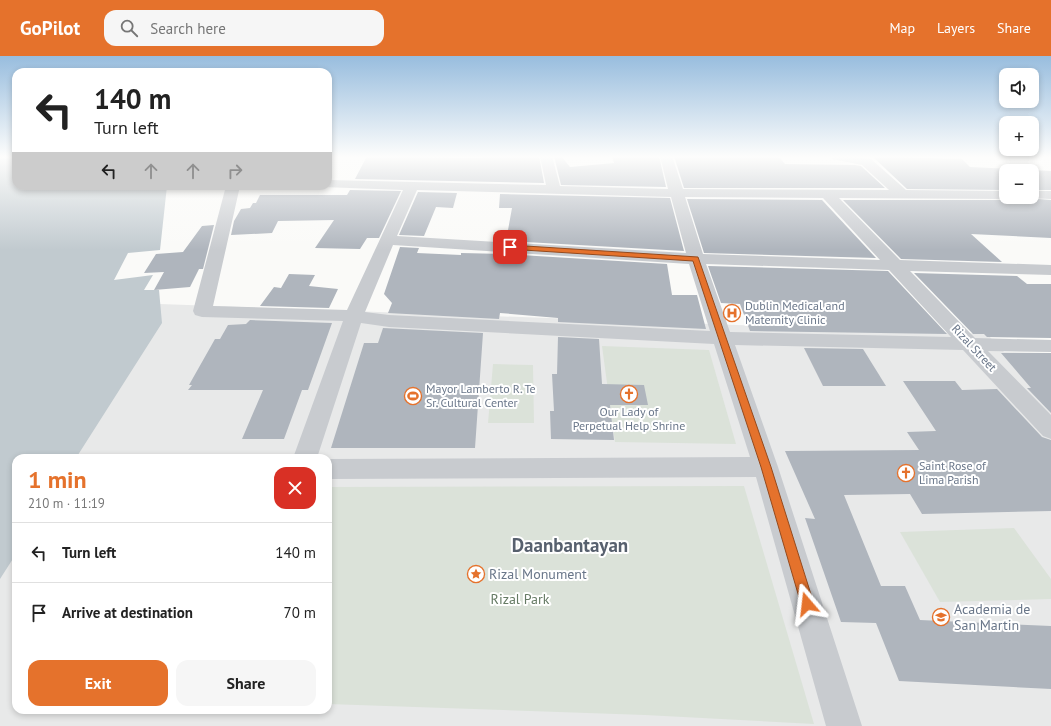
<!DOCTYPE html>
<html lang="en">
<head>
<meta charset="utf-8">
<style>
	body { margin:0; font-family:"PT Sans",sans-serif; background:#f6f6f6; color:#222; height:100vh; display:flex; flex-direction:column; font-size:15px; white-space:nowrap }
	* { box-sizing:border-box; margin:0 }
	p { font-size:13px; color:#767676 }
	.icon { flex:none; width:22px; height:22px; fill:none; stroke:currentColor; stroke-width:2; stroke-linecap:round; stroke-linejoin:round }
	.map { position:relative; flex:1; overflow:hidden }
	.panel { position:absolute; left:12px; top:398px; width:320px; height:260px; display:flex; flex-direction:column; background:#fff; border-radius:12px; box-shadow:0 2px 6px #0003 }
	.panel>* { flex:none }
	.top-card { position:absolute; left:12px; top:12px; width:320px; height:122px; border-radius:12px; box-shadow:0 2px 6px #0003; background:#fff; color:#222; overflow:hidden }
	.buttons { position:absolute; left:999px; top:12px; display:grid; gap:8px }
	.buttons a { display:grid; place-items:center; width:40px; height:40px; border-radius:8px; background:#fff; box-shadow:0 2px 6px #0003; font-size:20px }
	.pin { position:absolute; display:grid; place-items:center; width:34px; height:34px; color:#fff; margin:-17px; border-radius:8px; box-shadow:0 2px 6px #0006 }
	.me { position:absolute; width:44px; margin:-22px; rotate:343deg; stroke-linejoin:round; filter:drop-shadow(0 0 3px #0008) }
	.turn { display:flex; align-items:center; gap:14px; height:84px; padding:0 16px; font-size:18px }
	.turn .icon { width:52px; height:52px; stroke-width:2.5 }
	.turn b { display:block; font-size:28px; line-height:34px }
	.lanes { display:flex; align-items:center; height:38px; padding:0 16px; background:#0003; justify-content:center; gap:20px; direction:ltr }
	.lanes .off { opacity:.35 }
	.round { display:grid; place-items:center; flex:none; width:42px; height:42px; border-radius:12px; background:#f6f6f6 }
	.summary { display:flex; align-items:center; justify-content:space-between; height:68px; padding:0 16px }
	h1 { font-size:24px; font-weight:700; line-height:30px; color:#e5722c }
	.action { display:flex; gap:8px; margin-top:auto; padding:8px 16px }
	.action a { flex:1; height:46px; border-radius:12px; background:#e5722c; color:#fff; font-size:16px; font-weight:700; line-height:46px; text-align:center }
	.action a+a { background:#f6f6f6; color:#222 }
	ul { padding:0; list-style:none }
	li { display:flex; align-items:center; gap:12px; height:60px; padding:0 16px; border-top:1px solid #e0e0e0 }
	li div { flex:1 }
	li b { display:block; font-size:15px }
	li em { font-style:normal }
	header { display:flex; align-items:center; gap:24px; box-sizing:border-box; height:56px; padding:0 20px; background:#e5722c; color:#fff }
	header strong { font-size:19px }
	nav { display:flex; gap:22px; margin-inline-start:auto; font-size:14px }
	.search { width:280px; height:36px; background:#f6f6f6; display:flex; align-items:center; gap:10px; box-sizing:border-box; padding:0 14px; border-radius:12px; color:#767676; font-size:15px }
	.map>svg:first-child { display:block }
	.built { fill:#e8e9e9 }
	.green { fill:#dbe2d9 }
	.water { fill:#c1cacf }
	.building { fill:#afb5bd }
	.lines { fill:none; stroke-linecap:round; stroke-linejoin:round }
	.minor { fill:#c8cbcf; fill-rule:evenodd }
	.route { fill:#e5722c; stroke:#954a1d }
	.labels { text-anchor:middle; stroke-width:4; stroke-linejoin:round; paint-order:stroke }
	.poi-label { font-size:12px; fill:#697689; stroke:#fff; text-anchor:start }
	.street-label { font-size:12px; fill:#697689; stroke:#fff }
	.near-poi-label { font-size:14px; fill:#697689; stroke:#fff; text-anchor:start }
	.near-park-label { font-size:14px; fill:#657a64; stroke:#fff }
	.near-district-label { font-size:19px; font-weight:bold; fill:#57606e; stroke:#fff }
</style>
</head>
<body>
<header>
<strong>GoPilot</strong>
<div class="search"><svg class="icon" aria-label="search" viewBox="0 0 24 24"><circle cx="10" cy="10" r="6"/><path d="M15 15l6 6"/></svg>Search here</div>
<nav><a>Map</a><a>Layers</a><a>Share</a></nav>
</header>
<div class="map">
<svg width="1051" height="670" viewBox="0 0 1051 670">
	<rect width="100%" height="100%" fill="#fafaf8"/>
	<!-- built -->
	<polygon class="built" points="160,244 160,248 987,278 1004,296 1051,297 1051,670 0,670 0,458 16,437 16,654 328,654 328,402 42,402"/>
	<!-- green -->
	<g class="green">
		<polygon points="602,290 709,294 736,388 615,386"/>
		<polygon points="493,308 533,309 534,367 488,367"/>
		<polygon points="744,430 814,668 645,659 328,648 328,431"/>
		<polygon points="1014,472 1051,523 1051,543 940,546 900,476"/>
	</g>
	<!-- water -->
	<polygon class="water" points="0,100 16,100 16,130 167,130 160,194 128,197 114,224 153,219 144,234 159,234 162,267 76,402 16,402 16,498 0,523"/>
	<!-- building -->
	<g class="building">
		<polygon points="367,100 482,102 482,101 539,100 544,127 355,123"/>
		<polygon points="554,100 561,100 570,111 614,107 612,100 659,100 666,131 561,129"/>
		<polygon points="674,100 778,100 785,108 855,109 861,110 885,132 684,132"/>
		<polygon points="872,100 962,103 970,111 1051,115 1051,134 1032,134 1032,115 1006,115 1006,134 907,133"/>
		<polygon points="350,134 401,135 379,182 367,182 360,193 315,192 334,164 278,165 272,177 231,179 234,165 241,153 250,152 253,147 256,147 260,139 347,139"/>
		<polygon points="418,136 457,137 453,152 436,151 424,180 399,179"/>
		<polygon points="500,138 670,142 684,195 506,185 512,152 499,152"/>
		<polygon points="1013,141 1051,144 1051,182 971,178 1002,206 901,203 843,144 1006,144"/>
		<polygon points="687,143 822,144 876,202 704,197"/>
		<polygon points="214,169 203,213 199,213 190,231 154,234 164,216 144,217 156,198 183,196 202,170"/>
		<polygon points="400,191 419,192 417,197 461,199 461,197 504,198 667,208 672,239 697,239 706,273 558,266 558,262 500,257 499,263 388,257 392,247 384,238"/>
		<polygon points="708,210 888,215 947,278 750,275 740,248 721,247"/>
		<polygon points="914,217 1017,220 1027,228 1051,228 1051,282 987,281 984,278 973,278"/>
		<polygon points="289,218 315,219 309,230 338,233 329,252 260,250 274,231 281,232"/>
		<polygon points="250,264 332,267 308,334 302,334 284,383 242,383 263,334 188,334 192,329 189,329 215,283 220,283 228,269 246,268"/>
		<polygon points="383,272 483,277 475,392 331,392 364,287 378,287"/>
		<polygon points="558,281 599,283 602,328 644,329 648,349 610,349 614,384 551,383 550,355 554,355 552,318 557,318"/>
		<polygon points="804,292 863,293 886,330 823,330"/>
		<polygon points="1001,297 1051,297 1051,357 1027,332 1031,332"/>
		<polygon points="903,325 955,325 962,334 997,333 1042,381 1051,384 1051,455 922,458 910,438 844,439 881,530 905,530 920,564 1051,570 1051,633 899,625 876,567 841,566 805,462 815,463 785,395 919,394 907,376 936,375"/>
	</g>
	<g class="lines">
		<!-- minor -->
		<g class="minor">
			<path d="M 540,100 L 552,100 L 560,130 L 668,133 L 660,100 L 672,100 L 683,133 L 889,134 L 862,109 L 832,103 L 831,100 C 844,99 857,100 871,103 L 906,134 L 1006,135 L 1006,141 L 1012,141 L 1006,143 L 839,142 L 900,204 L 1051,209 L 1051,219 L 910,215 L 975,282 L 1051,284 L 1051,296 L 988,295 L 1051,359 L 1051,383 L 1043,380 L 963,294 L 735,289 L 778,411 L 862,670 L 826,670 L 756,421 L 328,423 L 328,403 L 750,401 L 714,288 L 389,271 L 361,267 L 317,402 L 293,402 L 343,265 L 202,261 L 195,259 L 193,255 L 226,130 L 240,130 L 213,250 L 347,254 L 403,134 L 323,131 L 328,130 L 328,124 L 546,129 ZM 417,134 L 671,141 L 686,197 L 397,180 ZM 685,141 L 823,142 L 880,204 L 703,198 ZM 393,189 L 689,208 L 710,275 L 389,259 L 365,256 ZM 706,208 L 889,214 L 951,281 L 730,276 Z"/>
			<polygon points="1032,135 1051,135 1051,143 1027,142 1032,141"/>
		</g>
	</g>
	<!-- sky -->
	<linearGradient id="sky" x2="0" y2="1"><stop stop-color="#98bdde"/><stop offset="0.52" stop-color="#fdfdfc"/><stop offset="1" stop-color="#fdfdfc" stop-opacity="0"/></linearGradient>
	<rect width="1051" height="194" fill="url(#sky)"/>
	<!-- route -->
	<polygon class="route" points="510,189 698,201 771,411 814,548 812,553 807,554 803,553 801,548 761,411 693,205 508,193 507,191"/>
	<!-- icons -->
	<defs>
		<g id="hospital-ring" transform="scale(0.9)"><circle r="9.5" fill="#fff" stroke="#e5722c" stroke-width="1.5"/><path d="M-5-5h3v3.5h4V-5h3V5h-3V1.5h-4V5h-3Z" fill="#e5722c"/></g>
		<g id="church-ring" transform="scale(0.9)"><circle r="9.5" fill="#fff" stroke="#e5722c" stroke-width="1.5"/><path d="M-1.2-6h2.4v3.5h3.3v2.4h-3.3V6h-2.4V-.1h-3.3v-2.4h3.3Z" fill="#e5722c"/></g>
		<g id="stadium-ring" transform="scale(0.9)"><circle r="9.5" fill="#fff" stroke="#e5722c" stroke-width="1.5"/><path d="M0-5a6.5 5 0 1 0 0 10a6.5 5 0 1 0 0-10ZM-3.5-1.8h7v3.6h-7Z" fill="#e5722c"/></g>
		<g id="sight-ring" transform="scale(0.9)"><circle r="9.5" fill="#fff" stroke="#e5722c" stroke-width="1.5"/><path d="M0-6L1.8-2.2L6-1.7L2.9 1.2L3.7 5.4L0 3.3L-3.7 5.4L-2.9 1.2L-6-1.7L-1.8-2.2Z" fill="#e5722c"/></g>
		<g id="school-ring" transform="scale(0.9)"><circle r="9.5" fill="#fff" stroke="#e5722c" stroke-width="1.5"/><path d="M0-5L7-2L0 1L-7-2ZM-4 1L0 2.5L4 1V4Q0 6-4 4Z" fill="#e5722c"/></g>
	</defs>
	<g fill-rule="evenodd">
		<use href="#hospital-ring" x="732" y="257"/>
		<use href="#church-ring" x="629" y="338"/>
		<use href="#stadium-ring" x="413" y="340"/>
		<use href="#church-ring" x="906" y="417"/>
		<use href="#sight-ring" x="476" y="518"/>
		<use href="#school-ring" x="941" y="561"/>
	</g>
	<g class="labels">
		<!-- poi labels -->
		<g class="poi-label">
			<text x="745" y="254">Dublin Medical and<tspan x="745" dy="14">Maternity Clinic</tspan></text>
			<text x="426" y="337">Mayor Lamberto R. Te<tspan x="426" dy="14">Sr. Cultural Center</tspan></text>
			<text x="629" y="360" text-anchor="middle">Our Lady of<tspan x="629" dy="14">Perpetual Help Shrine</tspan></text>
			<text x="919" y="414">Saint Rose of<tspan x="919" dy="14">Lima Parish</tspan></text>
		</g>
		<!-- street labels -->
		<g class="street-label">
			<text transform="translate(974 292) rotate(47)" y="4">Rizal Street</text>
		</g>
		<!-- near-poi labels -->
		<g class="near-poi-label">
			<text x="489" y="523">Rizal Monument</text>
			<text x="954" y="558">Academia de<tspan x="954" dy="16">San Martin</tspan></text>
		</g>
		<!-- near-park labels -->
		<g class="near-park-label">
			<text x="520" y="548">Rizal Park</text>
		</g>
		<!-- near-district labels -->
		<g class="near-district-label">
			<text x="570" y="496">Daanbantayan</text>
		</g>
	</g>
</svg>
<div class="buttons">
<a><svg class="icon" aria-label="sound" viewBox="0 0 24 24"><path d="M4 9h4l5-4v14l-5-4H4zM17 9q2 3 0 6"/></svg></a>
<a>+</a>
<a>−</a>
</div>
<div class="pin" style="left:510px;top:191px;background:#d93025"><svg class="icon" aria-label="arrive" viewBox="0 0 24 24"><path d="M6 21V4h12l-3 4 3 4H6"/></svg></div>
<svg class="me" style="left:807px;top:548px" viewBox="-20 -20 40 40"><path d="M0-17L14 15 0 8-14 15z" fill="#e5722c" stroke="#fff" stroke-width="4"/></svg>
<div class="top-card">
<div class="turn"><svg class="icon" aria-label="left" viewBox="0 0 24 24"><path d="M17 20v-9H6M10 6l-5 5 5 5"/></svg><div><b>140 m</b>Turn left</div></div>
<div class="lanes"><svg class="icon" aria-label="left" viewBox="0 0 24 24"><path d="M17 20v-9H6M10 6l-5 5 5 5"/></svg><svg class="icon off" aria-label="ahead" viewBox="0 0 24 24"><path d="M12 20V5M6 11l6-6 6 6"/></svg><svg class="icon off" aria-label="ahead" viewBox="0 0 24 24"><path d="M12 20V5M6 11l6-6 6 6"/></svg><svg class="icon off" aria-label="right" viewBox="0 0 24 24"><path d="M7 20v-9h11M14 6l5 5-5 5"/></svg></div>
</div>
<section class="panel">
<div class="summary"><div><h1>1 min</h1><p>210 m · 11:19</p></div><a class="round" style="background:#d93025;color:#fff"><svg class="icon" aria-label="close" viewBox="0 0 24 24"><path d="M6 6l12 12M18 6L6 18"/></svg></a></div>
<ul>
<li><svg class="icon" aria-label="left" viewBox="0 0 24 24"><path d="M17 20v-9H6M10 6l-5 5 5 5"/></svg><div><b>Turn left</b></div><em>140 m</em></li>
<li><svg class="icon" aria-label="arrive" viewBox="0 0 24 24"><path d="M6 21V4h12l-3 4 3 4H6"/></svg><div><b>Arrive at destination</b></div><em>70 m</em></li>
</ul>
<div class="action"><a>Exit</a><a>Share</a></div>
</section>
</div>
</body>
</html>
